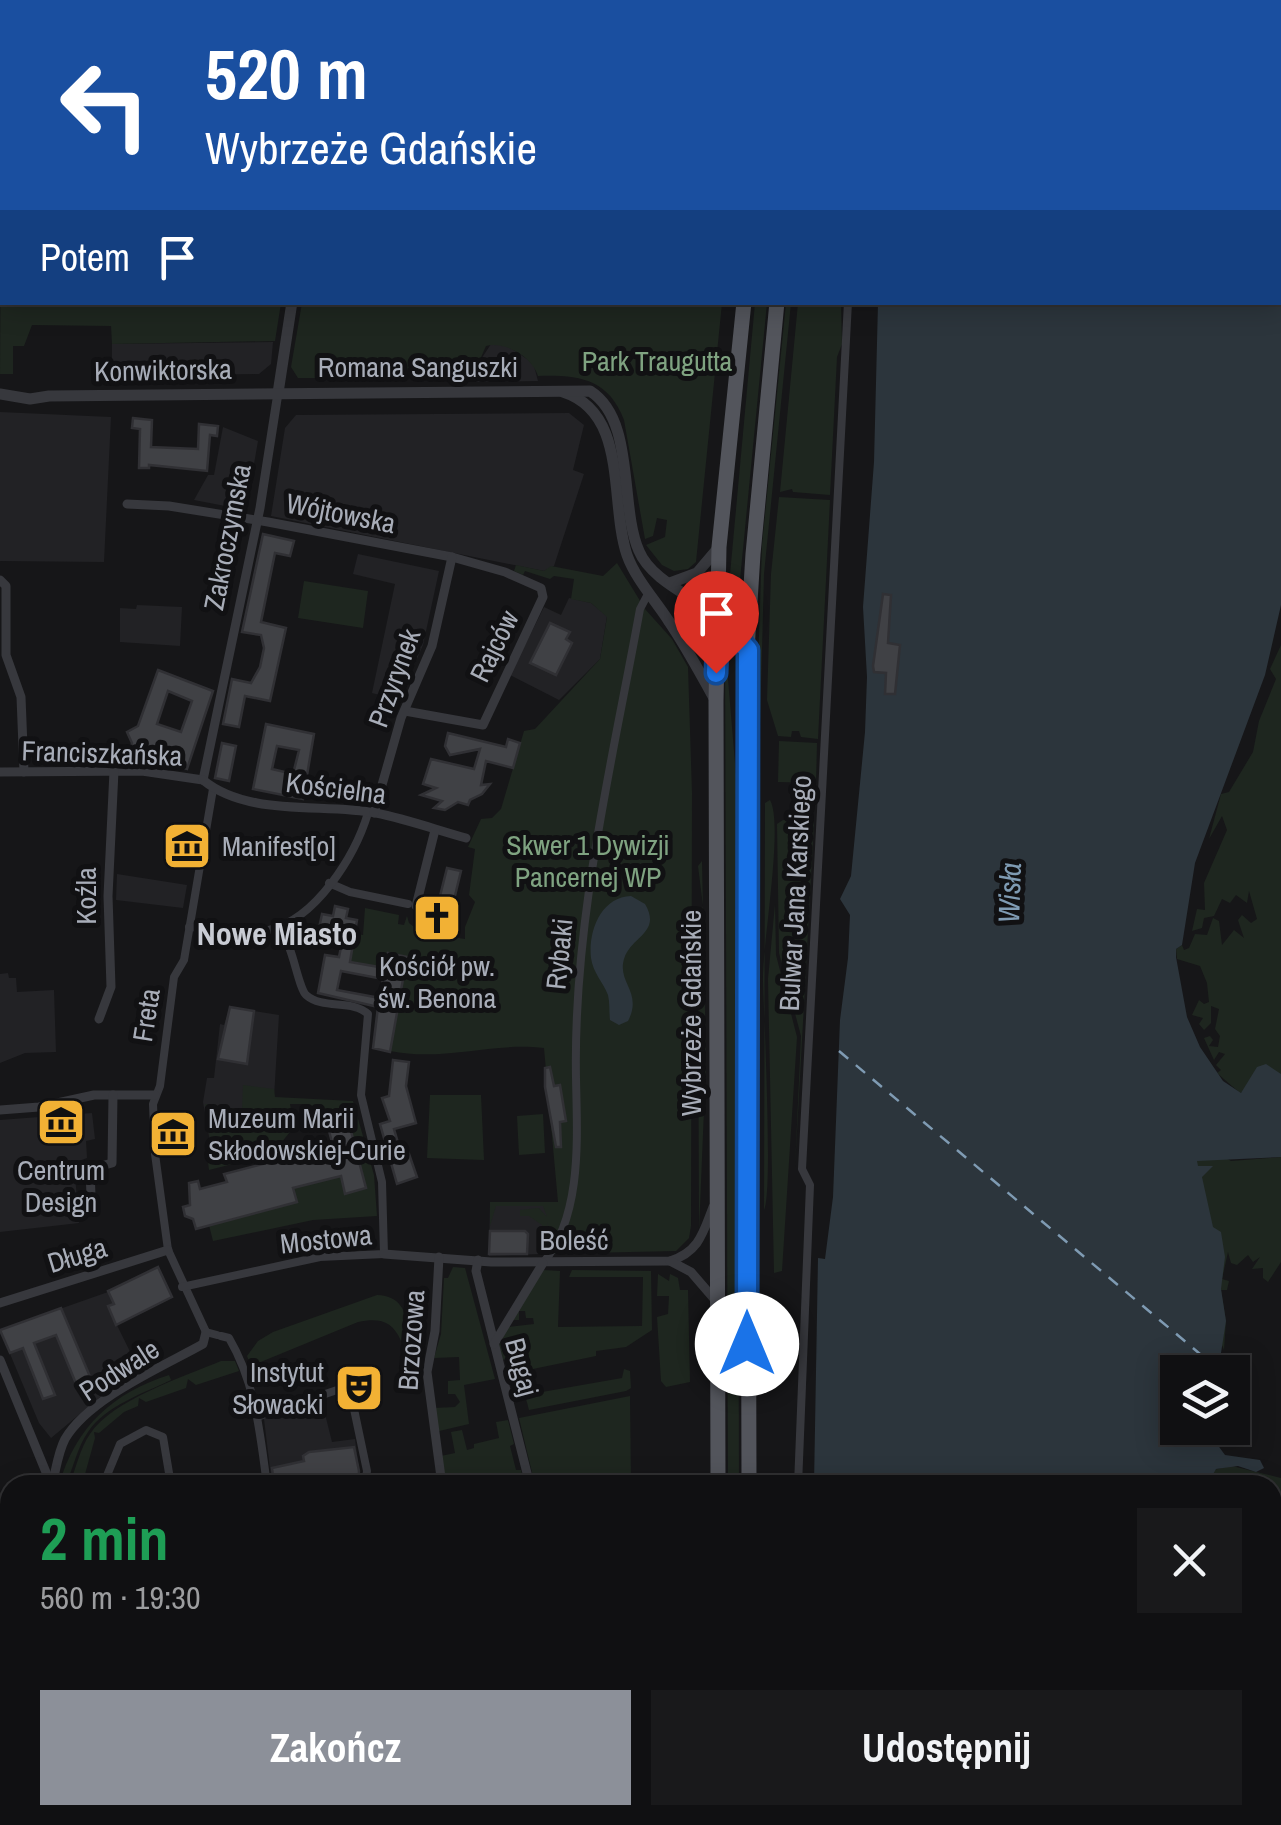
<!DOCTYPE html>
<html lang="pl">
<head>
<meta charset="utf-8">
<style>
	body { margin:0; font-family:"Archivo Narrow",sans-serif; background:#19191b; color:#f1f3f6; height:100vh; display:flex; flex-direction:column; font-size:38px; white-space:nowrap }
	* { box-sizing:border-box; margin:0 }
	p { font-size:32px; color:#9c9d9f }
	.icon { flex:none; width:55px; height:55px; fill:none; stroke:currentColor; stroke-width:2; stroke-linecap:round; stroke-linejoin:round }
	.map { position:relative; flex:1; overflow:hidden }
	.details { position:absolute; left:0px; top:1475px; width:1282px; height:350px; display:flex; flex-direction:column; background:#101012; border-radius:30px 30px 0 0; box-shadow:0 5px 25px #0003,0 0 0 2px #303032 }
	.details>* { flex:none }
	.hud { position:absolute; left:0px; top:0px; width:1282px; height:305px; box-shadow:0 5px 25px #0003,0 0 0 2px #303032; background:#1a4fa0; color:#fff; overflow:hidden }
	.tools { position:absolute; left:1160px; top:1355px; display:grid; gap:20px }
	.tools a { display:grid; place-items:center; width:90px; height:90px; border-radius:0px; background:#101012; box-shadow:0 5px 25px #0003,0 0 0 2px #303032; font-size:50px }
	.pin { position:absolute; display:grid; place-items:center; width:85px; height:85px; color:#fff; margin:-102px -42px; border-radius:50% 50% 50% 0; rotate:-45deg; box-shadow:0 0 10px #0007 }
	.pin .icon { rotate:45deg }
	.me { position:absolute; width:110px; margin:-55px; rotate:0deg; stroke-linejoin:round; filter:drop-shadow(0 0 8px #0008) }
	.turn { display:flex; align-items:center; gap:35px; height:210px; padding:0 40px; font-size:45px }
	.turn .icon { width:130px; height:130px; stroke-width:2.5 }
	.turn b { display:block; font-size:70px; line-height:85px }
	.then { display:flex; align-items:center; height:95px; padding:0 40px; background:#0003; gap:20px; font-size:38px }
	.round { display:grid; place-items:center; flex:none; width:105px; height:105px; border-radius:0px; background:#19191b }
	.head { display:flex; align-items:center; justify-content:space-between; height:170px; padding:0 40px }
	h1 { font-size:60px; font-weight:700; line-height:75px; color:#1e9e55 }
	.button { display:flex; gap:20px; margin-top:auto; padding:20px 40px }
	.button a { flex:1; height:115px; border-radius:0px; background:#8c9099; color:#fff; font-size:40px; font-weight:700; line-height:115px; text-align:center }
	.button a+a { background:#19191b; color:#f1f3f6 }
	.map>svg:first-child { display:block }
	.built { fill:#222225 }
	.green { fill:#1e261f }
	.water { fill:#2c353c }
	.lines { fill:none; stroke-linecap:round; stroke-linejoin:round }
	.ferry { stroke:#7f9bb3; stroke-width:2.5; stroke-dasharray:12 10; stroke-linecap:butt }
	.building { fill:#404145; stroke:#303034; stroke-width:2.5; fill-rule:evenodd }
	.pedestrian { stroke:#37383d; stroke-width:8 }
	.minor { stroke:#37383d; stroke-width:9 }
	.tertiary { stroke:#37383d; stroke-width:11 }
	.primary { stroke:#53555c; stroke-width:15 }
	.route-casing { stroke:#114b97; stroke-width:25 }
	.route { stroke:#1a73e8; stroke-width:18 }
	.labels { text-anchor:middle; stroke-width:10; stroke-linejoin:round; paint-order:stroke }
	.park-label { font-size:28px; fill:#7fa381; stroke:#111113 }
	.street-label { font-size:28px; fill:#a8adb8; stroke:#111113 }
	.poi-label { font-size:28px; fill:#a8adb8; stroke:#111113; text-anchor:start }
	.water-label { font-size:30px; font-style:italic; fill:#7f9bb3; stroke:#111113 }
	.quarter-label { font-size:32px; font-weight:bold; fill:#c9ccd4; stroke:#111113 }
</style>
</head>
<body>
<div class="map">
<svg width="1281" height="1825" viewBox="0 0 1281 1825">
	<rect width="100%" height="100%" fill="#161618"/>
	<!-- built -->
	<g class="built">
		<polygon points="273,342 271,364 259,374 112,376 112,344"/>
		<polygon points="491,344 506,345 527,359 534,366 538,381 472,382 472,373"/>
		<polygon points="0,412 111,417 104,562 0,561"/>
		<polygon points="569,413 584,425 573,470 584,474 554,566 544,571 271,516 285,428 296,415"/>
		<polygon points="223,427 258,441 246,510 194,500 208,475 214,475"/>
		<polygon points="358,554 439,571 423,645 399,700 372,693 395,584 353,574"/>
		<polygon points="569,598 591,603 607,616 600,659 559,700 510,675 544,607 561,615"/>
		<polygon points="137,605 182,607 180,646 120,642 120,608 136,609"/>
		<polygon points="117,874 187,885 183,908 116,900"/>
		<polygon points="8,973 9,978 16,978 17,992 54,990 56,1052 25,1053 0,1063 0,974"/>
		<polygon points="230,1007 279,1015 274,1097 212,1153 203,1102 207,1078 214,1078 220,1024 224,1025"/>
		<polygon points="92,1113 95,1139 86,1141 87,1158 74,1163 79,1223 0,1232 0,1120"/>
		<polygon points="490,1202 558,1203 554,1227 540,1254 489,1256"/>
		<polygon points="108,1292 114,1304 108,1307 141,1374 99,1398 51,1438 39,1423 0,1330"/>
		<polygon points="322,1402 332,1442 355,1439 361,1484 272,1485 264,1419"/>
		<polygon points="10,1540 10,1728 0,1732 0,1542"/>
	</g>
	<!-- green -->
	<g class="green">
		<polygon points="2,18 2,302 281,303 275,341 112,344 111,326 32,325 24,346 13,346 13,374 0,374"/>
		<path d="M 302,303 L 722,303 L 696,562 L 688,569 L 674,571 L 662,565 L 646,545 L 665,537 L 667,520 L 657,518 L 653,536 L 645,539 L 624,420 C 608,378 578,375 538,376 C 532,357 505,341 486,346 L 472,378 L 298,378 L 291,367 Z"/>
		<polygon points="755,303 767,303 735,631 726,618"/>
		<polygon points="786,303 791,303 764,574 760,725 756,725 762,545"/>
		<polygon points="798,303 841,303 842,344 837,357 830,495 793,492 792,489 780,492"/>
		<polygon points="779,497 830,500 818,739 801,737 799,731 792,731 791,737 778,736 767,700 771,574"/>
		<path d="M 617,563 L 645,609 L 672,639 L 688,667 L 692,793 L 691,1226 L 689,1238 L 676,1251 L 540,1254 L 548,1238 L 548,1222 L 546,1234 L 543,1234 L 542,1225 L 529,1216 L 520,1216 L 520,1210 L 539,1208 L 547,1217 L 543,1206 L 496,1206 L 490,1226 L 490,1202 L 558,1202 L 544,1048 C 488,1042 444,1062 390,1051 L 407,957 L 388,954 L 385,968 L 350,962 L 356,934 L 363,935 L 365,908 L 399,915 L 398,924 L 404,925 L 407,916 L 409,923 L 422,933 L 465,939 L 465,927 L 475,902 L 469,895 L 475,849 L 468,847 L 481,819 L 492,818 L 501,809 L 524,731 L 535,729 L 600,659 L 607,617 L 591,603 L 571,599 L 574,579 L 554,576 L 550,579 L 525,571 L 523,575 L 514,571 L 516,565 L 544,571 L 551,566 L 603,576 Z"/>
		<polygon points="304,581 368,591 363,628 298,618"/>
		<polygon points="725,643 737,787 739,1485 728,1485"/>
		<polygon points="1281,645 1281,1079 1240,1093 1217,1073 1221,1070 1216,1065 1225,1054 1219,1052 1214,1060 1204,1038 1210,1036 1213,1040 1209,1046 1218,1047 1220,1036 1215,1029 1219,1009 1211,1006 1211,1023 1204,1030 1199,1024 1203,1018 1192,1015 1199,1000 1204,1004 1209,1002 1207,983 1200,966 1177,959 1176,949 1182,945 1184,950 1189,948 1195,934 1207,935 1213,918 1219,921 1222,945 1234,930 1244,938 1238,920 1242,915 1251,923 1257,919 1249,891 1247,903 1236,895 1230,903 1222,899 1214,916 1204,918 1202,928 1192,931 1197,909 1205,910 1204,883 1227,830 1222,816 1209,839 1221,794 1229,792 1253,752 1259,721 1276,679 1270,669"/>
		<polygon points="779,741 817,743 816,783 778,782"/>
		<path d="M 770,800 C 784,825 762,944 763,982 C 764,1016 773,1194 764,1210 L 765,803 Z"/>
		<polygon points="783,820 814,822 795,1168 801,1036 779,953 777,824"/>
		<polygon points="702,861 706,1061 699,1231 698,923 703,906 698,866"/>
		<polygon points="775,904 776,955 797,1037 782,1271 774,1273 768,979"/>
		<polygon points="243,1085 274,1089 275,1097 353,1101 374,1175 377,1216 313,1220 213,1241 209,1225 296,1201 293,1188 341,1176 345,1194 366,1188 345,1108 305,1113 303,1104 290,1104 294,1127 272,1154 209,1170 207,1154 212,1152 205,1104 242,1110"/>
		<polygon points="430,1095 481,1095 484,1160 427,1158"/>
		<polygon points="543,1114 545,1153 519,1155 517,1116"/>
		<polygon points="1224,1157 1231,1161 1281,1157 1281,1262 1268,1282 1263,1278 1263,1268 1252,1269 1260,1257 1253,1262 1248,1255 1237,1265 1231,1263 1228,1252 1222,1279 1229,1281 1227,1290 1221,1290 1226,1321 1224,1350 1147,1172 1120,1178 1111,1170 1115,1158 1179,1161"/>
		<polygon points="453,1267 465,1268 495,1379 464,1385 469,1424 435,1432 434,1408 455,1407 460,1402 455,1394 448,1394 448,1381 460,1380 459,1357 434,1358 441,1334 444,1278 448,1278"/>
		<polygon points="543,1270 560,1271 558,1327 642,1326 643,1277 569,1277 572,1270 651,1271 652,1330 626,1347 596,1351 596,1356 528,1370 525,1355 502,1360 499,1345 508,1327 534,1324 533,1318 526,1318 525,1311 519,1311 519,1320 513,1320"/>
		<polygon points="658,1274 669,1281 670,1274 678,1278 680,1290 688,1290 690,1382 666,1387 661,1381 657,1317 668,1314 669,1296 657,1296"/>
		<path d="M 377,1295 C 401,1296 405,1311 410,1331 L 406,1339 L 401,1341 C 392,1320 379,1318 358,1322 L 251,1366 L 247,1356 L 258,1341 L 273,1332 Z"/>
		<path d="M 221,1361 L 235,1361 L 239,1371 L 196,1385 L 188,1379 L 186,1388 L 146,1402 L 139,1398 L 138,1406 L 124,1412 L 99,1433 L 94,1432 L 95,1438 L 82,1485 L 69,1485 C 76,1469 80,1448 90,1434 C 112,1400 185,1376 221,1361 Z"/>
		<polygon points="624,1369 630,1371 631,1388 626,1391 529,1410 525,1395 622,1378"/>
		<path d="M 169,1375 L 171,1380 C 144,1393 105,1406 88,1432 C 77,1447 74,1468 65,1485 L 59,1485 C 76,1426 113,1393 169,1375 Z"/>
		<polygon points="630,1396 631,1485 535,1485 519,1418"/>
		<polygon points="508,1420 514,1444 510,1446 516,1470 521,1470 525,1485 446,1485 441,1456 455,1453 451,1432 462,1430 467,1450 474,1448 474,1444 499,1438 496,1422"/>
		<polygon points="1232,1466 1281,1478 1281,1579 1273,1577 1272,1485 1204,1485 1208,1471"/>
		<polygon points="488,1815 562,1815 611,1825 475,1825 475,1822 485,1822"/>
		<polygon points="1139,1815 1265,1815 1265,1825 1141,1825"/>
	</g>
	<!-- water -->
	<g class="water">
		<polygon points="896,0 1281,0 1281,134 1280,2"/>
		<polygon points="1281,141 1281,605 1265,675 1195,863 1182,945 1176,949 1176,957 1187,1017 1200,1047 1223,1081 1241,1093 1257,1067 1266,1064 1281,1074 1281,1157 1197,1161 1198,1166 1213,1166 1202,1177 1213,1227 1221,1232 1225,1257 1221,1289 1226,1321 1218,1372 1178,1372 1178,1428 1211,1428 1214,1440 1225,1455 1260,1460 1264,1468 1256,1472 1238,1466 1216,1469 1207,1485 814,1485 818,1258 825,1259 833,1197 840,1020 848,958 850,915 840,899 851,876 865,732 867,677 863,607 874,462 878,303 1280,302"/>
		<path d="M 631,896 L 645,904 C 662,933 631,936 624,959 C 617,983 643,992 628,1021 L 619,1025 L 610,1020 C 609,1012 610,1003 608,995 C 603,982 593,973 591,958 C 588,931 601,897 631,896 Z"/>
		<polygon points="812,1815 1142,1815 1141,1825 812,1825"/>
	</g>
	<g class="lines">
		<!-- ferry -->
		<polyline class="ferry" points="839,1051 1218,1369"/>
	</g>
	<!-- building -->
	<g class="building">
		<polygon points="133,418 152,420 151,447 198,449 199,424 218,426 217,436 210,435 207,471 149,465 149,468 139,468 140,429 132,428"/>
		<polygon points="263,534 294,541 290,556 275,553 261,622 286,628 270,701 245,696 239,727 223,724 232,679 251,683 260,667 264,648 261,635 242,632"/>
		<polygon points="883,594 891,595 888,643 900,645 895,694 885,694 886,673 874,672 873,666"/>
		<polygon points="550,623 570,632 566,639 572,643 556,675 530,663"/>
		<path d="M 158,670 L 213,691 L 187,769 L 130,751 L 132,743 L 127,732 L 138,726 ZM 168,691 L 192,701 L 181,732 L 157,724 Z"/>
		<path d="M 266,724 L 314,734 L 303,799 L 253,789 ZM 277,746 L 299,750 L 293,774 L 272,769 Z"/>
		<polygon points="448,733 506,747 508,739 520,743 513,768 486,761 481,785 490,784 482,794 470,800 468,805 458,802 445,810 434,808 442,801 421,795 436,788 423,784 431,759 474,769 480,749 450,755 445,746"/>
		<polygon points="222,743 236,746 229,781 215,778"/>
		<polygon points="447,868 461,871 453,904 455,919 437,923 434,935 421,932 424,920 419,918 420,913 425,902 438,904"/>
		<path d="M 335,906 L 348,909 L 346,918 L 357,920 L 350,962 L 385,968 L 388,953 L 407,957 L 390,1052 L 373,1048 L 378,1007 L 318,993 L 325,955 L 339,957 L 342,942 L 329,939 L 331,930 L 319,928 L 322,914 L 333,916 ZM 341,971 L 383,979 L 380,998 L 337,990 Z"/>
		<polygon points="230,1007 254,1011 247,1064 218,1059"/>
		<polygon points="393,1060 409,1062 406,1086 416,1123 394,1129 401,1153 408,1151 417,1177 397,1184 380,1124 390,1121 382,1098 389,1096"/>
		<polygon points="550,1067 554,1086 560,1085 566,1121 560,1122 561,1147 556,1147 545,1087 545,1068"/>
		<polygon points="346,1112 366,1188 345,1194 341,1176 293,1188 297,1202 196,1229 193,1219 185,1216 183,1207 190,1205 189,1183 198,1181 200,1189 227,1182 224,1174 333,1146 325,1116"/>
		<polygon points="490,1231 525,1231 528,1234 527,1254 489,1254"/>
		<polygon points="158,1267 172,1297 116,1325 108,1306 114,1304 108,1291"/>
		<polygon points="61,1308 91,1379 77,1386 56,1335 34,1343 55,1395 43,1399 23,1348 10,1353 0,1330"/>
		<polygon points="354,1447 359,1471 358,1485 274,1485 272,1468 304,1461 303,1456 309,1452"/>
	</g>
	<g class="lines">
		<!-- pedestrian -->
		<g class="pedestrian">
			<polyline points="116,0 118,2"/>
			<polyline points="868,2 868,0"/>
			<polyline points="213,789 184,960 174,977 160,1086 153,1104 155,1154 168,1250 206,1332 217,1335"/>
			<polyline points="329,883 350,892 408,904"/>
			<path d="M 189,927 C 215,929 243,935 269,930 C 316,919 355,856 368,813"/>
			<polyline points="226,945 241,932"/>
			<path d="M 543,1263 C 583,1215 577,1136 576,1078 C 573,920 612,764 640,609 L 649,592"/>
			<path d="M 182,1287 L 320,1257 L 384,1254 L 382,1182 L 361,1095 L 368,1014 C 352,999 323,1010 306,995 C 298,987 293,945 279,926"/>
			<path d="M 221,1336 L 229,1338 C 256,1384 260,1434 267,1485"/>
			<polyline points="257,1417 343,1388 350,1390 367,1471 365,1485"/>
			<polyline points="103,1485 120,1444 146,1430 163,1437 171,1485"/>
			<polyline points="798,1485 810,1185 802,1169 848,302"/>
			<polyline points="258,1815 259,1825"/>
			<polyline points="317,1815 318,1825"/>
			<polyline points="420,1815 420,1825"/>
			<polyline points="795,1825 795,1815"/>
		</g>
		<!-- minor -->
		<g class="minor">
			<polyline points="786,2 791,0"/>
			<polyline points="127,504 169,506 268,522 452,557 505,572 541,588 543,597 483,725 405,711"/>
			<polyline points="0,580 6,586 6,655 21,697 24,772"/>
			<polyline points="0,772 142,771 203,780"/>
			<polyline points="203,780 260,508 278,393"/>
			<path d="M 203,780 C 248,817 322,803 376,813 C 406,819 437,830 466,838"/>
			<polyline points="374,813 401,718 432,646 452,557"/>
			<polyline points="416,906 435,830"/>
			<polyline points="99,1019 111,987 108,896 114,771"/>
			<polyline points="0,1110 39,1107 94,1095 155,1095"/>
			<polyline points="91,1196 90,1169 112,1163 113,1095"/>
			<path d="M 384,1254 L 491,1262 L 670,1261 C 699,1252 703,1233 713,1207"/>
			<polyline points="439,1257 435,1331 427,1372 442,1485"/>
			<polyline points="478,1260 476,1271 530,1485"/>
			<polyline points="670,1261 691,1272 716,1301"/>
			<polyline points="0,1303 168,1250"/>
			<polyline points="494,1344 543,1263"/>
			<polyline points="0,1360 50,1482"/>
			<path d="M 52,1485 C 56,1470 58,1452 65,1439 C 89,1398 162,1367 203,1344 L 206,1332"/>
			<polyline points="0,1739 10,1734"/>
			<polyline points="103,1815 107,1825"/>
		</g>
		<!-- tertiary -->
		<g class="tertiary">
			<polyline points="253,0 253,2"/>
			<polyline points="392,2 393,0"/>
			<path d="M 563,392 C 629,413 609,502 627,555 C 635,578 655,600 668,620 C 686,646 700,673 715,700"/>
			<polyline points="278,393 292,302"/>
			<path d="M 0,394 L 30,399 L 49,396 L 590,391 C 636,420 619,506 639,551 C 651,580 692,596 716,615 C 728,625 738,638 747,650"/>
			<polyline points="670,583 697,573 719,547"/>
		</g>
		<!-- primary -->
		<g class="primary">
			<polyline points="773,2 774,0"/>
			<polyline points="808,2 808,0"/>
			<polyline points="718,1485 716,701 719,547 744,302"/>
			<polyline points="749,1485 747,650 753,554 777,302"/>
			<polyline points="724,1815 724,1825"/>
			<polyline points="755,1815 755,1825"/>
		</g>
	</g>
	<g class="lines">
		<!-- route casing -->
		<g class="route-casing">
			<polyline id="route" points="716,673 718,616 748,650 747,1344"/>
		</g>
		<!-- route -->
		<use href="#route" class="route"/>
	</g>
	<!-- icons -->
	<defs>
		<g id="museum-square" transform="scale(2.5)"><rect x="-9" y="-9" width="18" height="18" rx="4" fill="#f2b134" stroke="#111113"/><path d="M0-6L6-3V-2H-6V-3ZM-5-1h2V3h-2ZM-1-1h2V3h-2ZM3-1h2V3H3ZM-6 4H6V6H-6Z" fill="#111"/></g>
		<g id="church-square" transform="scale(2.5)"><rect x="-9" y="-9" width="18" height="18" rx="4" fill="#f2b134" stroke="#111113"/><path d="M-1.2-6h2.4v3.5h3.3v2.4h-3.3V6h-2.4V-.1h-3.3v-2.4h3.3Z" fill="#111"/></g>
		<g id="theatre-square" transform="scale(2.5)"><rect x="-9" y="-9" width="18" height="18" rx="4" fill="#f2b134" stroke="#111113"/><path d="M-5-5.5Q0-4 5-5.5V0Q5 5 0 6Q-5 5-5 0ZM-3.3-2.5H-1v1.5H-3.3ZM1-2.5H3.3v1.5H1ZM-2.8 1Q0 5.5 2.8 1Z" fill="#111"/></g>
	</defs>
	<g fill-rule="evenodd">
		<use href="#museum-square" x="187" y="846"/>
		<use href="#church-square" x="437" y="918"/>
		<use href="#museum-square" x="61" y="1122"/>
		<use href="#museum-square" x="173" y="1134"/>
		<use href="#theatre-square" x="359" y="1388"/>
	</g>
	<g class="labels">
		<!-- park labels -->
		<g class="park-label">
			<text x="657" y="371">Park Traugutta</text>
			<text x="588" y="855">Skwer 1 Dywizji<tspan x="588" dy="32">Pancernej WP</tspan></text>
		</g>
		<!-- street labels -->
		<g class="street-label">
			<text x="418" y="377">Romana Sanguszki</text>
			<text transform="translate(163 370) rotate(-1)" y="10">Konwiktorska</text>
			<text transform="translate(341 513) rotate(11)" y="10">Wójtowska</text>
			<text transform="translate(227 537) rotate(-79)" y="10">Zakroczymska</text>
			<text transform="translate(494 646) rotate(-64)" y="10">Rajców</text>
			<text transform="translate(394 678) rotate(-70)" y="10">Przyrynek</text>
			<text transform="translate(102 753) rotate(2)" y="10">Franciszkańska</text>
			<text transform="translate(336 788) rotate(7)" y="10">Kościelna</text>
			<text transform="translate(795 893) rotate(-87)" y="10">Bulwar Jana Karskiego</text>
			<text transform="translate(86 896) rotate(-90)" y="10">Koźla</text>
			<text transform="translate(559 954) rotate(-84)" y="10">Rybaki</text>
			<text transform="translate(691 1013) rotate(-90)" y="10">Wybrzeże Gdańskie</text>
			<text transform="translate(146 1015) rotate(-81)" y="10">Freta</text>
			<text transform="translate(326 1239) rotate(-6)" y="10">Mostowa</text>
			<text x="574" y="1250">Boleść</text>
			<text transform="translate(77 1255) rotate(-17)" y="10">Długa</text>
			<text transform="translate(411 1340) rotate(-86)" y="10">Brzozowa</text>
			<text transform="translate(522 1367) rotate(75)" y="10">Bugaj</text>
			<text transform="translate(119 1370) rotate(-33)" y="10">Podwale</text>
		</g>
		<!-- poi labels -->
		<g class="poi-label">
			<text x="222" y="856">Manifest[o]</text>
			<text x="437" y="976" text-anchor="middle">Kościół pw.<tspan x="437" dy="32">św. Benona</tspan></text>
			<text x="208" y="1128">Muzeum Marii<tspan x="208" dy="32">Skłodowskiej-Curie</tspan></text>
			<text x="61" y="1180" text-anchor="middle">Centrum<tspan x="61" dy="32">Design</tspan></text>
			<text x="324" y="1382" text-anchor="end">Instytut<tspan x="324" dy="32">Słowacki</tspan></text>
		</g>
		<!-- water labels -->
		<g class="water-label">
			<text transform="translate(1010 893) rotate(-88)" y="10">Wisła</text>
		</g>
		<!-- quarter labels -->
		<g class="quarter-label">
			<text x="277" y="945">Nowe Miasto</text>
		</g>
	</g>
</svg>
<div class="tools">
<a><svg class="icon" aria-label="layers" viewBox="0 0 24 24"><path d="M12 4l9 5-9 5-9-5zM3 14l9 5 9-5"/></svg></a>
</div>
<div class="pin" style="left:716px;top:673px;background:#d93025"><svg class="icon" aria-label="arrive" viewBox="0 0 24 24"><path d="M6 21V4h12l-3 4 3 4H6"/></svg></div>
<svg class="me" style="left:747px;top:1344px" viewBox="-20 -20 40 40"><circle r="19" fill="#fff"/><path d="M0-13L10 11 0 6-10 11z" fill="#1a73e8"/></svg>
<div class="hud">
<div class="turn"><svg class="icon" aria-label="left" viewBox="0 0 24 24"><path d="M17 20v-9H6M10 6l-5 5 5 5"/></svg><div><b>520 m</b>Wybrzeże Gdańskie</div></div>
<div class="then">Potem<svg class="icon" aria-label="arrive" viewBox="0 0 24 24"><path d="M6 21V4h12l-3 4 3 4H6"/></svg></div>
</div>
<section class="details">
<div class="head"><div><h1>2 min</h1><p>560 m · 19:30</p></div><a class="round"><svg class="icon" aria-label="close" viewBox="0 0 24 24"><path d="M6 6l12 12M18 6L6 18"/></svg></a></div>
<div class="button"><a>Zakończ</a><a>Udostępnij</a></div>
</section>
</div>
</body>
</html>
